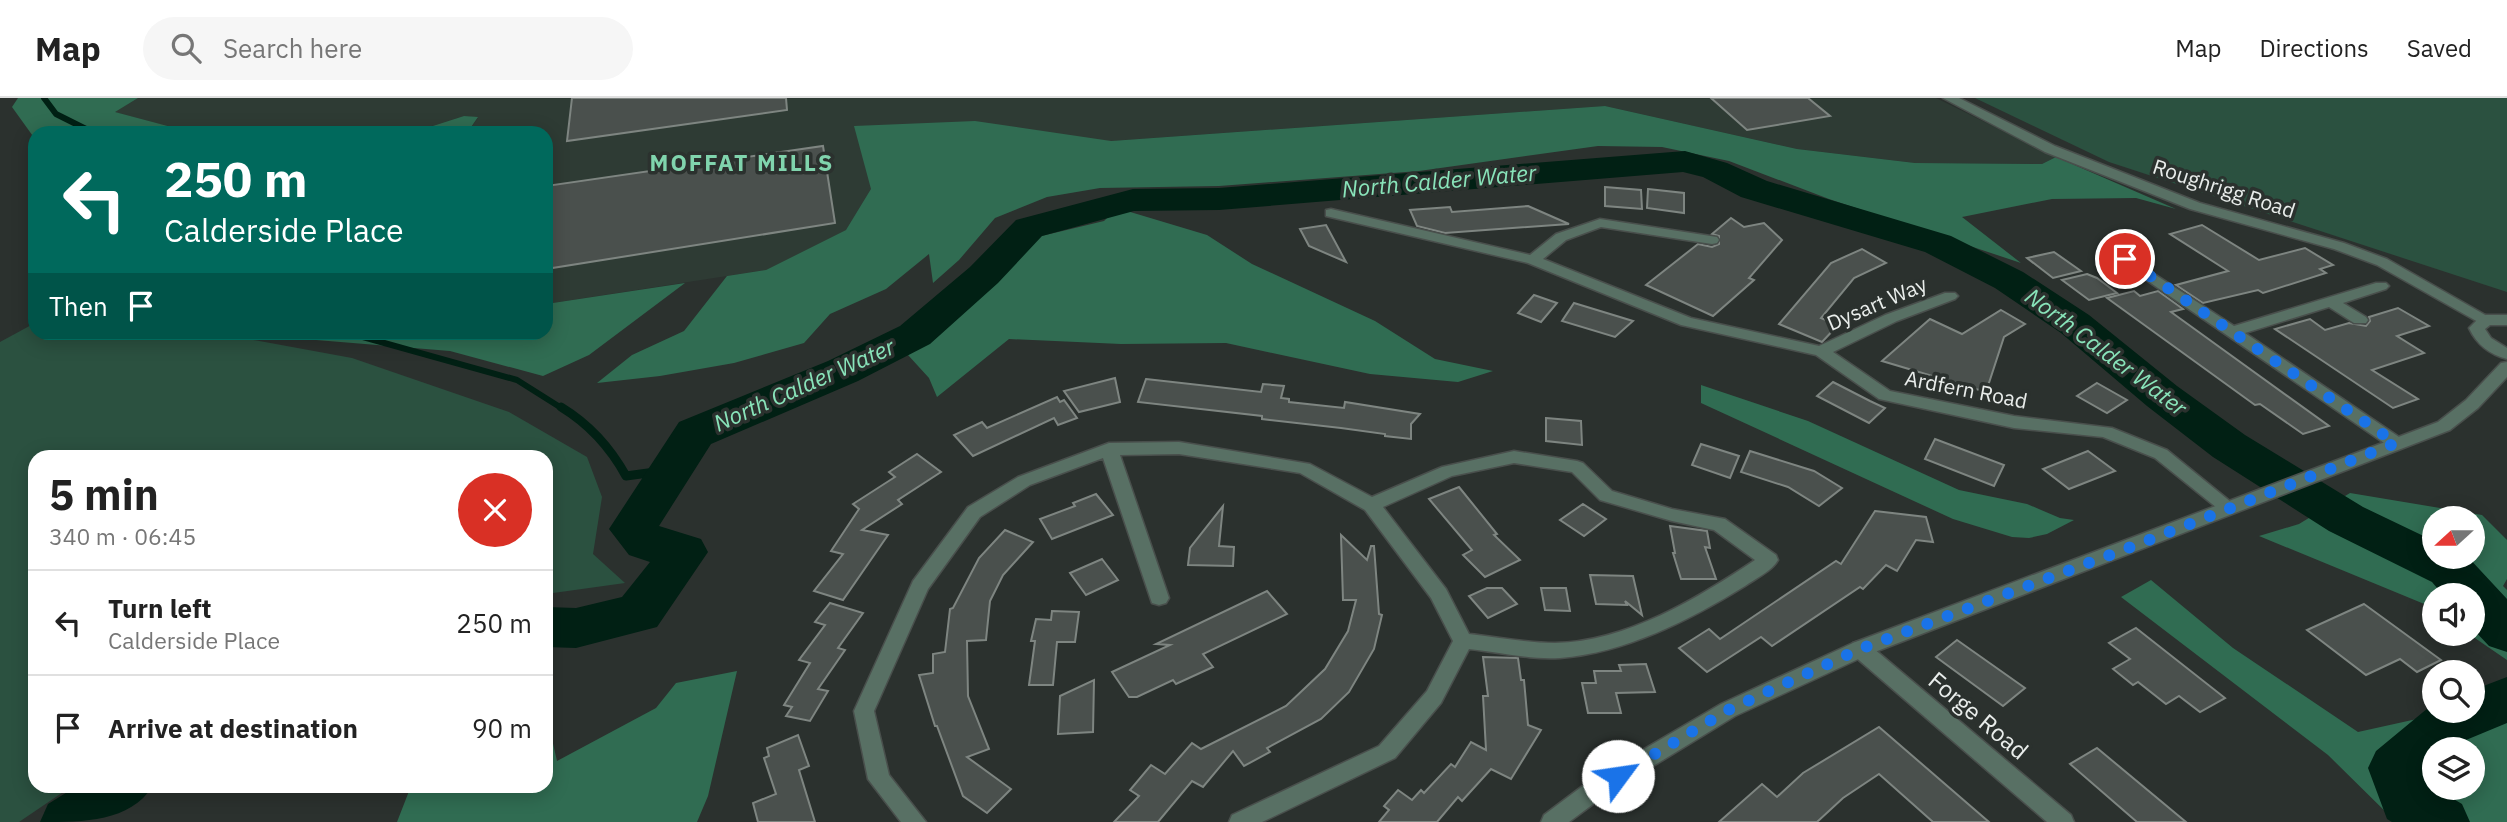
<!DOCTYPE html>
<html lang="en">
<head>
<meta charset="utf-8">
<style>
	body { margin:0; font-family:"IBM Plex Sans",sans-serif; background:#f6f6f6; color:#222; height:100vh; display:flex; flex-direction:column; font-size:26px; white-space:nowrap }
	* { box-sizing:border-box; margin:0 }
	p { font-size:23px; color:#767676 }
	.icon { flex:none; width:38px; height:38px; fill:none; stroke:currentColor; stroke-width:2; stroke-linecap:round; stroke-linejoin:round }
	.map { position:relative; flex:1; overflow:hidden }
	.panel { position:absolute; left:28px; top:352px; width:525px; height:343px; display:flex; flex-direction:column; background:#fff; border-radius:21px; box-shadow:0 4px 18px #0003 }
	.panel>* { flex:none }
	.top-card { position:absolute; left:28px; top:28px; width:525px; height:214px; border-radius:21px; box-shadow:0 4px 18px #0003; background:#00695c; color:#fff; overflow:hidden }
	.needle { width:46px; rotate:249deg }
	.tools { position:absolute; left:2422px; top:408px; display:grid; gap:14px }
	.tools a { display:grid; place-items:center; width:63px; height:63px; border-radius:50%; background:#fff; box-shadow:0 4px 18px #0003; font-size:35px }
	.pin { position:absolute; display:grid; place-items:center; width:60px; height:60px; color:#fff; margin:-30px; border:4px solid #fff; border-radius:50%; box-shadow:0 2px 7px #0007 }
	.me { position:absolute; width:77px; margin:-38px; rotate:59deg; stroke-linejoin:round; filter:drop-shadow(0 0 5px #0008) }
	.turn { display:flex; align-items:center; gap:24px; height:147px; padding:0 21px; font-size:32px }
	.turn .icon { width:91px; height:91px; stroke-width:2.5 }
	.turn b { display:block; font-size:49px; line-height:60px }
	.then { display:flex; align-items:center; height:66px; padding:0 21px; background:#0003; gap:14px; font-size:26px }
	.round { display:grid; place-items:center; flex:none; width:74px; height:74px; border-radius:37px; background:#f6f6f6 }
	.overview { display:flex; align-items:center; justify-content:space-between; height:119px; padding:0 21px }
	h1 { font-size:42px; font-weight:700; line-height:52px }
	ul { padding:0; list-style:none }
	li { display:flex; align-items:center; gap:21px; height:105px; padding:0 21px; border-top:2px solid #e0e0e0 }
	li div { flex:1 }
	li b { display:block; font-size:26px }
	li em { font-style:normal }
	header { display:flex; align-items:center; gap:42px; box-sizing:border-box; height:98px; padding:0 35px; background:#fff; border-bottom:2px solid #e0e0e0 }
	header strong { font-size:33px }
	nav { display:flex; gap:38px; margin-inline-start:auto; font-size:24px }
	.search { width:490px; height:63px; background:#f6f6f6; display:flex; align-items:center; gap:18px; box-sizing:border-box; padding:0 24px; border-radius:38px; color:#767676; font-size:26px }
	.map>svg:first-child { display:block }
	.built { fill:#2e3b34 }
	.green { fill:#2b5140 }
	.forest { fill:#306c52; fill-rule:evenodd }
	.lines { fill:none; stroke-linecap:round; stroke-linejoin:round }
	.stream-far1 { stroke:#012014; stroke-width:6 }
	.stream { stroke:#012014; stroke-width:9 }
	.river { fill:#012014; fill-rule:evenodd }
	.building { fill:#4a504d; stroke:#7e8581; stroke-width:2 }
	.minor-casing { stroke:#494f4c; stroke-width:3 }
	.tertiary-casing { stroke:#494f4c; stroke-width:3 }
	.minor { fill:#587064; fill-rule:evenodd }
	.tertiary { fill:#587064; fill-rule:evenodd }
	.route { stroke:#1a73e8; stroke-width:12; stroke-dasharray:0 21.6 }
	.labels { text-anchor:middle; stroke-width:7; stroke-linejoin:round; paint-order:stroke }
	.street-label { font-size:21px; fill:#e9edeb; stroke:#2b312e }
	.far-district-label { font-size:23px; font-weight:bold; letter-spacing:2px; fill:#80d4ad; stroke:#2b312e }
	.water-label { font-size:23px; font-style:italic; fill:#89e4ba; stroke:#2b312e }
	.near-street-label { font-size:24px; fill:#e9edeb; stroke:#2b312e }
</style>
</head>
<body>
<header>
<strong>Map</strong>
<div class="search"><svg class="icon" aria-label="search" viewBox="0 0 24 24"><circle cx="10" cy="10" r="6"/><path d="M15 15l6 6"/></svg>Search here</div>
<nav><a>Map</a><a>Directions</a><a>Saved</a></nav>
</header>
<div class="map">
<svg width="2507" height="724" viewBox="0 0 2507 724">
	<rect width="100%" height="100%" fill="#2b312e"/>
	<!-- built -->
	<polygon class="built" points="138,0 1936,0 2056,59 2042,66 1915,65 1797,51 1605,8 1111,43 846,132 766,172 546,206 546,35 467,35 478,20 464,18 411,35 194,35 114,14"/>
	<!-- green -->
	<g class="green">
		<polygon points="1975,0 2507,0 2507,194 2109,64"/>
		<polygon points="35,225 35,234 215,235 352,260 509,314 587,359 602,399 593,456 625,485 546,496 546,359 35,359 35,688 72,688 19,724 0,724 0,244"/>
	</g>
	<!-- forest -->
	<g class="forest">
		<polygon points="18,0 138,0 115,14 194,35 35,35 35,41 12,9"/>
		<polygon points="1605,8 1797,51 1915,65 2042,66 2056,59 2176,111 2136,100 2052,101 1962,119 2021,165 1829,101 1729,63 1662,49 1598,48 1419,73 1219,88 1100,90 1047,99 995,120 959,162 933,185 929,156 886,191 830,216 804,245 734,265 660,278 597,285 632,257 684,233 727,178 766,172 846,132 871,91 854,28 975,23 1111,43"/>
		<polygon points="464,18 478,19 467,35 411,35"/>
		<polygon points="1117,110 1207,137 1252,166 1375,223 1435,261 1493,273 1458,284 1370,276 1226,245 1121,246 1009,241 937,299 929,280 908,257 983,192 1029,141 1104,123"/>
		<polygon points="685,185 589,257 543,278 450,253 304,241 275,235 546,234 546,206"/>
		<polygon points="1701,287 1808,323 1959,392 2027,406 2060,420 2074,422 2047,436 2029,440 2012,439 1953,421 1701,305"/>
		<path d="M 2350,395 L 2482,417 L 2507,442 L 2507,481 L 2503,488 L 2507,492 L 2507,562 L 2469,536 L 2473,536 L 2473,497 L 2434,497 L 2434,510 L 2259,438 L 2299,426 ZM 2473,420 L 2473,458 L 2434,458 L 2434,420 Z"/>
		<path d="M 2151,482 L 2233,550 L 2358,634 L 2453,613 L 2473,612 L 2473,608 L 2507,600 L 2507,724 L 2396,724 L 2328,657 L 2121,499 ZM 2434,651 L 2473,651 L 2473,690 L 2434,690 Z"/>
		<polygon points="737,573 708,698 697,724 397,724 411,688 546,688 546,615 557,663 656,610 676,585"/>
	</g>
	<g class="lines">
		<!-- stream-far1 -->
		<g class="stream-far1">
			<polyline points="44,0 56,16 94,35"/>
			<polyline points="345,234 517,282 563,311"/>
		</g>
		<!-- stream -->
		<path class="stream" d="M 561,309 C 589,326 610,349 626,378 L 670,372"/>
		<!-- river -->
		<g class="river">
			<polygon points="1685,53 1727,65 1767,83 1951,138 2023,174 2089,217 2177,288 2245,337 2363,409 2434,443 2434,458 2467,458 2507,501 2507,554 2489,548 2473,531 2473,497 2443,497 2432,484 2329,433 2213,359 2147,308 2061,235 1995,190 1925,154 1741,99 1703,79 1683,74 1219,112 1134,113 1042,138 998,185 930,246 858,283 711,346 659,428 701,441 708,454 657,529 576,550 546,549 546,509 576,510 622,499 650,464 629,457 609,431 679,324 828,263 900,228 970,169 1016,122 1133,91 1219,90"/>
			<polygon points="2507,579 2507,625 2466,642 2456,651 2434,651 2434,671 2427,677 2430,687 2462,706 2470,724 2392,724 2387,721 2368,670 2376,653 2428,610 2434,607 2434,612 2473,612 2473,592"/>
			<path d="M 77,688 L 153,688 C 129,724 85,724 40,724 L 48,706 Z"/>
		</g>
	</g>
	<!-- building -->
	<g class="building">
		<polygon points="572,0 786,0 787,12 567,43"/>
		<polygon points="1711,0 1808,0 1830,18 1747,32"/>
		<polygon points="823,48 835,125 546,171 546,88"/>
		<polygon points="1605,89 1641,92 1642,111 1605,108"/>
		<polygon points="1648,91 1684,95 1684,115 1647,110"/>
		<polygon points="1528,108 1569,126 1445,135 1417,128 1410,112 1450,109 1452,114"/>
		<polygon points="1731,120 1744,129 1764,125 1782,142 1749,180 1754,182 1713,218 1646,187 1698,146 1712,149 1719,146 1719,138 1712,136"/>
		<polygon points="1326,127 1346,164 1309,148 1300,131"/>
		<polygon points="2202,127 2259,162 2305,150 2333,167 2320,171 2326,175 2263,195 2258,192 2203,205 2176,187 2228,173 2170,136"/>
		<polygon points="1862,151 1886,165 1854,180 1821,220 1838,227 1822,244 1779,226 1831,165"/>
		<polygon points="2054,154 2081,173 2053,180 2027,160"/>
		<polygon points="2087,176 2097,180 2117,195 2089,202 2062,182"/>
		<polygon points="2134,193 2140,198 2158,193 2183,211 2171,214 2329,328 2303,336 2260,306 2255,307 2107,200"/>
		<polygon points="1534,197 1557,205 1541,224 1518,215"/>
		<polygon points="1574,205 1633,223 1615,239 1562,223"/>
		<polygon points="2398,210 2429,228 2397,238 2424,255 2372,272 2418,301 2393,310 2275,231 2310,221 2325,232 2349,225 2366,228 2370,223 2369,219"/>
		<polygon points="2001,212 2025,226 2004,239 1986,294 1882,263 1930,221 1962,236"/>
		<polygon points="1115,280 1120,304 1079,314 1064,293"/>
		<polygon points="1146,281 1261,294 1263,286 1284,288 1281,300 1289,301 1289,304 1344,310 1345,304 1420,316 1411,326 1411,341 1385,338 1385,336 1341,330 1262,321 1262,318 1138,304"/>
		<polygon points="1833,284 1870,303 1885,310 1869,325 1817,298"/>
		<polygon points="2097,285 2127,302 2107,315 2077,298"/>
		<polygon points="1057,299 1060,304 1064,302 1077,320 1058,327 1054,320 973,358 954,337 982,324 987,330"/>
		<polygon points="1546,320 1581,323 1582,347 1546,343"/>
		<polygon points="1935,341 2004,367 1994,388 1925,361"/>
		<polygon points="1701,346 1739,358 1730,380 1692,367"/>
		<polygon points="1750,353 1814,373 1842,390 1819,408 1788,389 1741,374"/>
		<polygon points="2088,353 2115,373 2069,391 2043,371"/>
		<polygon points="917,356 941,374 898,402 902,406 862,432 888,437 843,502 814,493 843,456 831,453 859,411 853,406 895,379 889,374"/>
		<polygon points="1459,389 1497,436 1494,437 1520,462 1485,479 1463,457 1472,452 1429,401"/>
		<polygon points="1096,396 1113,417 1052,441 1040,421 1075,408 1073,405"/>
		<polygon points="1583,406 1606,421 1584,438 1560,422"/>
		<polygon points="1223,408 1219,448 1234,449 1233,468 1188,467 1190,450"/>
		<polygon points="1875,413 1926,419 1933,444 1916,442 1897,473 1886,467 1863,491 1860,489 1772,548 1761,539 1707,574 1679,550 1709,531 1720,541 1836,463 1841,466"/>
		<polygon points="1670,428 1707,433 1710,450 1705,449 1716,481 1681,481 1673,455 1675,455"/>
		<polygon points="1005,432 1033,444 1003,477 990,503 986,542 967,543 968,598 989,651 967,659 1011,691 987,715 963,698 937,628 935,628 919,577 933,575 933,556 945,554 950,511 953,510 979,460"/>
		<polygon points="1341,437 1367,462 1371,448 1374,448 1379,516 1382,517 1374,551 1349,594 1321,621 1267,650 1270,654 1244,668 1233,653 1203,689 1192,683 1158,724 1114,724 1139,698 1130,692 1151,667 1165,676 1192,645 1201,651 1286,608 1325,571 1348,533 1356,502 1343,502"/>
		<polygon points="1102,461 1118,482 1086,497 1070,475"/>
		<polygon points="1590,477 1633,478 1642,517 1625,503 1627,507 1596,506"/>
		<polygon points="1487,490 1502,490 1517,506 1488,520 1469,498"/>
		<polygon points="1541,490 1566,490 1570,513 1545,512"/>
		<polygon points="1267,493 1287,516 1203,556 1213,569 1176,586 1173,582 1137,599 1129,599 1112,574 1170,547 1156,546"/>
		<polygon points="830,505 863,515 838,550 845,552 818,591 828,593 810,623 786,618 792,609 784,607 810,565 799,562 825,527 815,524"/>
		<polygon points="2364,506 2441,562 2417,574 2400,561 2366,577 2307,532"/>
		<polygon points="1052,513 1079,514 1075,544 1057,544 1053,587 1029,587 1035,543 1031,543 1036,521 1051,522"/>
		<polygon points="2136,530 2225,600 2200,614 2179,598 2166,606 2138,584 2133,587 2113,571 2130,561 2109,545"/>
		<polygon points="1957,542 2025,590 2003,608 1936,559"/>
		<polygon points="1483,559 1518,560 1521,582 1524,582 1528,627 1541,632 1511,681 1491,671 1462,703 1458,699 1437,724 1379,724 1389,712 1384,708 1398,692 1412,702 1421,692 1424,695 1451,666 1455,669 1471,644 1486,652 1483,598 1488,598"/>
		<polygon points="1646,566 1655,594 1616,595 1621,615 1588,615 1582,585 1596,585 1594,573 1621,573 1619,567"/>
		<polygon points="1094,582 1093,634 1058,636 1060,598"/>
		<polygon points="1879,629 1989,724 1933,724 1879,676 1843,700 1817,724 1719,724 1762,686 1777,699 1803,675"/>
		<polygon points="798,637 809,668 799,672 815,724 758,724 753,705 776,696 764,660 769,658 767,650"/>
		<polygon points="2097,650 2186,724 2137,724 2070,666"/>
	</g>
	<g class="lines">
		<!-- minor casing -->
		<g class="minor-casing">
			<g id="minor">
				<polygon points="1943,0 1959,0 2055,48 2200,105 2344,145 2387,161 2494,222 2492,225 2480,225 2377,167 2334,151 2190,111 2045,54"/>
				<polygon points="1331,111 1530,157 1556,136 1600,121 1717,139 1719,142 1717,145 1712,146 1601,129 1566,142 1543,161 1691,220 1819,248 1885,217 1945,195 1955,195 1958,198 1955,201 1897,223 1833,254 1890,293 2014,318 2112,330 2167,352 2237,409 2234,414 2222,414 2155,360 2103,339 2014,330 1879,301 1816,257 1681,227 1528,165 1326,118 1326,112"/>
				<polygon points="2125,157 2234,228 2376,185 2386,185 2389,188 2386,191 2343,205 2366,219 2368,222 2366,225 2354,225 2329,209 2245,235 2402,341 2405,345 2402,349 2390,349 2120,164 2118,161 2120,158"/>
				<path d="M 1179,344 L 1310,366 L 1372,399 L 1442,369 L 1514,353 L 1577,363 L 1583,365 L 1612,393 L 1672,411 L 1725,421 L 1776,457 L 1778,462 C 1772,473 1755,481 1745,488 C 1690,522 1625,555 1560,560 C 1530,562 1499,554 1469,551 L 1441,605 L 1395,660 L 1262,724 L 1229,724 L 1232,717 L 1379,648 L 1427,593 L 1453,543 L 1431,500 L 1365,412 L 1300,375 L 1179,356 L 1120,357 L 1169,500 L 1166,505 L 1159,507 L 1152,505 L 1103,360 L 1030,387 L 980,419 L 928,491 L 874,613 L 889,677 L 926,724 L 901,724 L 868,681 L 854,613 L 913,483 L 968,409 L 1018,379 L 1109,345 ZM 1514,365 L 1572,374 L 1600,402 L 1672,423 L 1714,432 L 1755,462 C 1698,500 1626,544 1555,545 C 1526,545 1498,539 1469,536 L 1446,491 L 1383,409 L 1452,378 Z"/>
				<polygon points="1860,543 1867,545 2071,717 2074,724 2047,724 1853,557 1850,551 1853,545"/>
			</g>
		</g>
		<!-- tertiary casing -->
		<g class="tertiary-casing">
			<g id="tertiary">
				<path d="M 2486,217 L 2507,217 L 2507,227 L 2490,227 L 2485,231 L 2491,240 L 2507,250 L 2507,261 C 2489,256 2477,247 2469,230 L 2480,219 Z"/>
				<polygon points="2507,264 2507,279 2478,310 2450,332 1867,557 1735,618 1604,698 1569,724 1541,724 1544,717 1588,684 1721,606 1853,545 2438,324 2466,302 2501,265"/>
			</g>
		</g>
		<!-- minor -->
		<use href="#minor" class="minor"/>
		<!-- tertiary -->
		<use href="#tertiary" class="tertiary"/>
	</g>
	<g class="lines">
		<!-- route -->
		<polyline class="route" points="1618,678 1728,612 1860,551 2131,449 2396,345 2125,161"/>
	</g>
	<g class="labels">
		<!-- street labels -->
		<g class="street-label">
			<text transform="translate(2224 91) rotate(18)" y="7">Roughrigg Road</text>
			<text transform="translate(1877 206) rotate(-23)" y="7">Dysart Way</text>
			<text transform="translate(1966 292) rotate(11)" y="7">Ardfern Road</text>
		</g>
		<!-- far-district labels -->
		<g class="far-district-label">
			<text x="742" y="73">MOFFAT MILLS</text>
		</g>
		<!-- water labels -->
		<g class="water-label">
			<text transform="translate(1439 83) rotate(-5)" y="8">North Calder Water</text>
			<text transform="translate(2106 254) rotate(37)" y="8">North Calder Water</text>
			<text transform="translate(804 287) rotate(-24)" y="8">North Calder Water</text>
		</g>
		<!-- near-street labels -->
		<g class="near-street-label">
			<text transform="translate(1978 618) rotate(40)" y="8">Forge Road</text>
		</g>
	</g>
</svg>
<div class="tools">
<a><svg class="needle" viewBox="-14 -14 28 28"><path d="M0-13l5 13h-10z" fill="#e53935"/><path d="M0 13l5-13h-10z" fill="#767676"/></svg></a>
<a><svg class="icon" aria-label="sound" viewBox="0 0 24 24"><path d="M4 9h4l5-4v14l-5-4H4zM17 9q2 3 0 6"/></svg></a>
<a><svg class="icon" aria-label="search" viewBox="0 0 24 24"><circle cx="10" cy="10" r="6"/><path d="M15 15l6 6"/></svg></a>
<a><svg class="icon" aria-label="layers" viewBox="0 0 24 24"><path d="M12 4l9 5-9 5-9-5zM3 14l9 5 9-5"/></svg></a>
</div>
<div class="pin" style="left:2125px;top:161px;background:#d93025"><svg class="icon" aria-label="arrive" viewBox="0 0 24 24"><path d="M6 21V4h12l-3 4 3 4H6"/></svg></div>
<svg class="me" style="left:1618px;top:678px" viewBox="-20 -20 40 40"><circle r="19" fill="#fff"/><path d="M0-13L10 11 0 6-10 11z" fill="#1a73e8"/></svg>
<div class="top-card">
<div class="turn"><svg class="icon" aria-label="left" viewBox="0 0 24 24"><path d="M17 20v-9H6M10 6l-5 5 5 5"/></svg><div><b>250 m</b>Calderside Place</div></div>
<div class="then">Then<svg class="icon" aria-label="arrive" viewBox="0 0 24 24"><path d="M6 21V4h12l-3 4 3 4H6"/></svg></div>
</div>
<section class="panel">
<div class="overview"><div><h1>5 min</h1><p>340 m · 06:45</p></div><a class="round" style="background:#d93025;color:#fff"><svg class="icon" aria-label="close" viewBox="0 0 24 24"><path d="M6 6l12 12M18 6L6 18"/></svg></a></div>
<ul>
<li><svg class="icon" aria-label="left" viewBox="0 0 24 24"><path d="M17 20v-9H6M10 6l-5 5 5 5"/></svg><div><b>Turn left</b><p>Calderside Place</p></div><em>250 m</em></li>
<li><svg class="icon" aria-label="arrive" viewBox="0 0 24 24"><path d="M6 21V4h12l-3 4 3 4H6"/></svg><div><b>Arrive at destination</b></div><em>90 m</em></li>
</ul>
</section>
</div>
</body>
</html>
